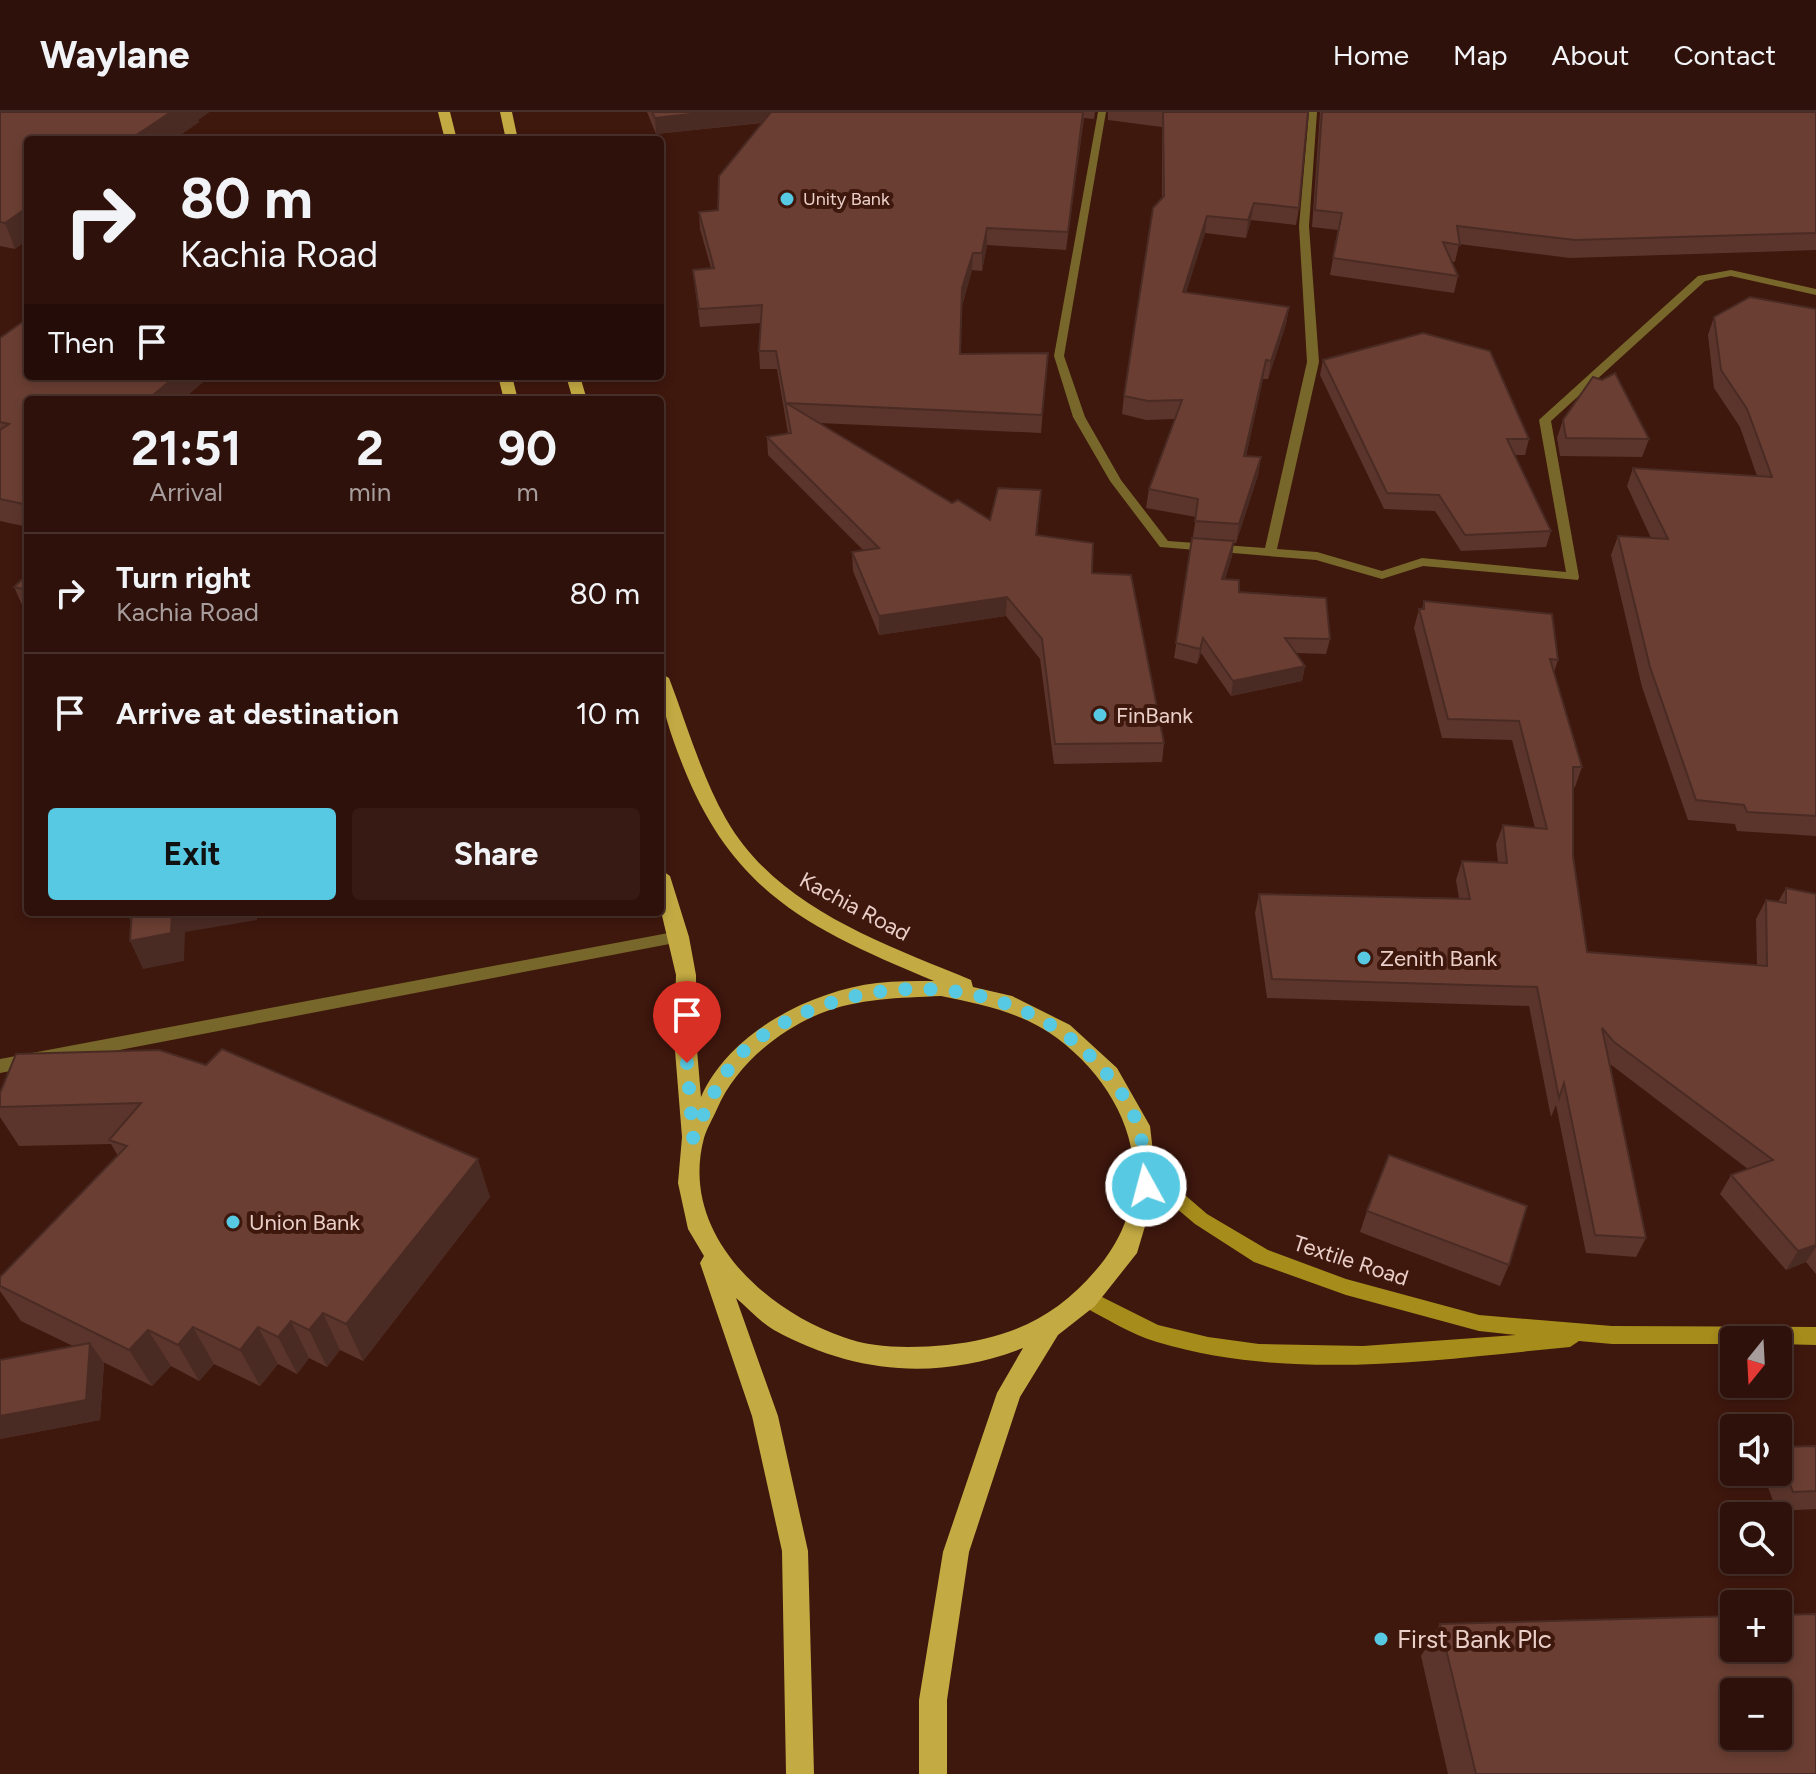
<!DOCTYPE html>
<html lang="en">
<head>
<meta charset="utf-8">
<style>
	body { margin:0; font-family:Figtree,sans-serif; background:#361a13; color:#f1f3f6; height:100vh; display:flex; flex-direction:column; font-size:30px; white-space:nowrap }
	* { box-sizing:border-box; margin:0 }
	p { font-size:26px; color:#a79d9c }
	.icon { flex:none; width:44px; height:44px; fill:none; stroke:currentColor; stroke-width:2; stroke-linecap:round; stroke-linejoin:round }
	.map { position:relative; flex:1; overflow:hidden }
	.panel { position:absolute; left:24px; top:284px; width:640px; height:520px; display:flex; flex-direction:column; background:#2e110a; border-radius:8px; box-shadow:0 4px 12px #0003,0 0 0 2px #49312b }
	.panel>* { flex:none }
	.top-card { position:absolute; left:24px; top:24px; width:640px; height:244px; border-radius:8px; box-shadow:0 4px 12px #0003,0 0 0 2px #49312b; background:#2e110a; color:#f1f3f6; overflow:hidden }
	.needle { width:52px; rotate:198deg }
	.buttons { position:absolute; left:1720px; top:1214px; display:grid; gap:16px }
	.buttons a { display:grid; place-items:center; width:72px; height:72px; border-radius:8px; background:#2e110a; box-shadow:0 4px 12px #0003,0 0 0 2px #49312b; font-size:40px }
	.pin { position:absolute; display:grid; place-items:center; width:68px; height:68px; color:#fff; margin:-82px -34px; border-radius:50% 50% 50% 0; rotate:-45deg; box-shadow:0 0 8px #0007 }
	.pin .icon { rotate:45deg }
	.me { position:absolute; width:88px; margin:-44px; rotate:353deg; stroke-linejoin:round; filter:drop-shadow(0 0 6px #0008) }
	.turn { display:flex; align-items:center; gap:28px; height:168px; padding:0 24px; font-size:36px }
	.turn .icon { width:104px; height:104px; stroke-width:2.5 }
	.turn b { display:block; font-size:56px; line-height:68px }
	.then { display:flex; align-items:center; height:76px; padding:0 24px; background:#0003; gap:16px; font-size:30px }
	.eta { display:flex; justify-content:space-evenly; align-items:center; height:136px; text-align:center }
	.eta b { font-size:48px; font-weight:700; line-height:56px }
	.action { display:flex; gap:16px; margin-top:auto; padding:16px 24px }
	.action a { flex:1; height:92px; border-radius:8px; background:#57c9e2; color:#111; font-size:32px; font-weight:700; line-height:92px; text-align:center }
	.action a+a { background:#361a13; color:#f1f3f6 }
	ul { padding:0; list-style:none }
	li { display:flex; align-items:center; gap:24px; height:120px; padding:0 24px; border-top:2px solid #49312b }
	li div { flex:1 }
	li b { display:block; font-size:30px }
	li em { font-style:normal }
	header { display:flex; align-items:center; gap:48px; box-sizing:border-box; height:112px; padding:0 40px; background:#2e110a; border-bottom:2px solid #49312b }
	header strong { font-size:38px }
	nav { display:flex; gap:44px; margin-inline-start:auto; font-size:28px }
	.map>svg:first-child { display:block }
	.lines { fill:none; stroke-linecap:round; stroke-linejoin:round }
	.street { fill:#77672a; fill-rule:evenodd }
	.secondary { fill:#a68c1b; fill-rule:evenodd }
	.primary { fill:#c4aa43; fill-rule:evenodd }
	.wall { fill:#5b352c }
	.shaded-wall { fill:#4a2b24 }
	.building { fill:#6a3e33; stroke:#4a2b24; stroke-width:2; fill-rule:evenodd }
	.route { stroke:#57c9e2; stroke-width:14; stroke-dasharray:0 25.2 }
	.poi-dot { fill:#57c9e2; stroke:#3e170d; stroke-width:3 }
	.labels { text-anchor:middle; stroke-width:8; stroke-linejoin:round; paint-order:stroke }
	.far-poi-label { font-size:18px; fill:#eacfc8; stroke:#3e170d; text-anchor:start }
	.poi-label { font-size:22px; fill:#eacfc8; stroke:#3e170d; text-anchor:start }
	.street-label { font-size:22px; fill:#eacfc8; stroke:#3e170d }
	.near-poi-label { font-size:26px; fill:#eacfc8; stroke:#3e170d; text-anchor:start }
</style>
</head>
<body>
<header>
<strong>Waylane</strong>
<nav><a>Home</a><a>Map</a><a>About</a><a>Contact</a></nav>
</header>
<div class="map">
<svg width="1816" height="1662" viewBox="0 0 1816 1662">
	<rect width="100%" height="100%" fill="#3e170d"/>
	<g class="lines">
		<!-- street -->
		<g class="street">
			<polygon points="1098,0 1106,0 1064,244 1085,305 1121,368 1168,429 1265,436 1307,250 1299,114 1309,0 1317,0 1309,114 1319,250 1277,437 1317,440 1382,459 1422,446 1566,460 1539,308 1541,306 1698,164 1731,158 1816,177 1816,183 1731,164 1705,169 1551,309 1579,465 1578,468 1423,454 1382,467 1316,448 1160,435 1110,369 1073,305 1054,244"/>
			<polygon points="679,819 685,821 687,825 685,829 0,961 0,947"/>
		</g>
		<!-- secondary -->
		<path class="secondary" d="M 1150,1044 L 1156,1046 L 1164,1065 L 1207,1102 L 1268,1138 L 1346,1167 L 1479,1203 L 1612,1214 L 1816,1215 L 1816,1233 L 1778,1232 L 1778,1228 L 1734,1228 L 1734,1232 L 1612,1232 L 1579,1229 L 1570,1235 C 1434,1248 1290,1270 1157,1230 C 1130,1222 1106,1206 1080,1193 L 1077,1187 L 1080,1181 L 1087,1179 L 1094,1181 L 1158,1213 L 1208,1225 L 1259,1232 L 1363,1234 L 1516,1223 L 1479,1219 L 1346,1183 L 1254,1150 L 1195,1112 L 1150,1074 L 1141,1051 L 1144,1046 Z"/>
		<!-- primary -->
		<g class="primary">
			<polygon points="438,0 450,0 457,28 445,28"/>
			<polygon points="500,0 512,0 518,28 506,28"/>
			<polygon points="498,264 512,264 518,288 504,288"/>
			<polygon points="566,264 580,264 587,288 573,288"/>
			<path d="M 660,561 L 669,566 C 687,613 701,663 726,707 C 777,796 882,831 971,868 L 973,875 L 1012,884 L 1070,913 L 1117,956 L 1150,1014 L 1157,1074 L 1137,1141 L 1095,1194 L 1058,1223 L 1020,1285 L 969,1440 L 947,1588 L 947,1662 L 919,1662 L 919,1588 L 943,1440 L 997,1281 L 1023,1236 C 938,1269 854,1262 774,1218 C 760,1210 748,1196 736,1186 L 778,1304 L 808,1439 L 814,1662 L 786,1662 L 782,1439 L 752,1304 L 700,1151 L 704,1144 L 688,1117 L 678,1071 L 682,1025 L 674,926 L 676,863 L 660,795 L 660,757 L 670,764 L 689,825 L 696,863 L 696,926 L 701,985 C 729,921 810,879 877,871 C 896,869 915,869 934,869 C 813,818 734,783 683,654 C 671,623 660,594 660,561 ZM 941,884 C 981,892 1024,901 1057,926 C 1131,982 1163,1074 1101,1152 C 1059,1204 1013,1226 947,1233 C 914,1236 874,1237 843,1225 C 762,1197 679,1119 704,1026 C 707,1016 713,1006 717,997 C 735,955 776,920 819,902 C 858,886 900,886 941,884 Z"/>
		</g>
	</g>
	<!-- wall -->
	<g class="wall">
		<polygon points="0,0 209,0 198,8 199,10 173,28 28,28 15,137 0,134"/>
		<polygon points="647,0 1095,0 1094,7 1084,6 1066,138 987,133 982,159 972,158 962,194 960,242 1048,241 1041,321 819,311 952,391 990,408 1041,378 1037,424 1092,461 1164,631 1162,650 1054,652 1040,547 1006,504 879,523 853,459 852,440 863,438 768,343 767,325 788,321 777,257 760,257 759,239 761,211 700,215 693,158 711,156 700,117 699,100 718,98 762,11 656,22"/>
		<polygon points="1108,0 1308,0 1299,96 1296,113 1251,108 1246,126 1205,121 1186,180 1289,195 1286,212 1268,267 1263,267 1246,344 1261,345 1258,363 1236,431 1234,431 1232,444 1225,467 1239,480 1330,527 1326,542 1296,541 1305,554 1302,569 1231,584 1201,541 1197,552 1174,546 1196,405 1146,396 1149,377 1175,307 1146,308 1122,302 1124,284 1162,86 1162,15 1108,8"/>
		<polygon points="1320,0 1816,0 1816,138 1570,146 1459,132 1455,150 1451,149 1458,164 1454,181 1330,163 1338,118 1312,115"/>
		<polygon points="1816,197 1816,724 1737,719 1735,712 1688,708 1642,575 1611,443 1618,424 1651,426 1627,374 1633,356 1757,364 1740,315 1714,276 1708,223 1714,205"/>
		<polygon points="0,226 210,264 182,288 28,288 28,415 0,409"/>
		<polygon points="1323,248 1529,327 1525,343 1515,343 1551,419 1546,435 1461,439 1435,399 1384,397 1320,263"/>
		<polygon points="1563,308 1649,327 1642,345 1560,344 1557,326"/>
		<polygon points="14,475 28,478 28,496 23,495"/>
		<polygon points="1424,489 1558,548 1554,560 1582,655 1575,675 1573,675 1573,744 1587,840 1757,853 1756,807 1766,788 1778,790 1786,776 1816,782 1816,1162 1806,1150 1786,1158 1720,1082 1731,1063 1748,1057 1610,952 1646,1126 1636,1145 1586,1141 1556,993 1551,1005 1529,894 1267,886 1255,801 1259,782 1459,786 1456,768 1462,749 1498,750 1496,732 1503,713 1535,716 1512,628 1442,626 1414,516 1419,497 1422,497"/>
		<polygon points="16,942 490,1085 363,1249 340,1238 327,1255 309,1246 297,1262 278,1252 260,1274 214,1252 199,1269 171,1254 152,1274 103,1250 104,1251 100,1308 0,1327 0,1248 73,1234 21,1209 0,1179 0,1165 118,1044 111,1032 19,1034 0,1005 0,981"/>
		<polygon points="1367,1099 1509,1153 1500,1174 1360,1120"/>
		<polygon points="1816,1334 1816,1397 1777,1399 1762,1360 1778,1360 1778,1335"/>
		<polygon points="1440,1512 1816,1662 1448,1662 1421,1544"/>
	</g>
	<!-- shaded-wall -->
	<g class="shaded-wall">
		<polygon points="171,0 209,0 198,8 199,10 173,28 129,28"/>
		<polygon points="709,0 777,0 777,9 656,22 655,6"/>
		<polygon points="1083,0 1084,0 1066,138 1068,120"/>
		<polygon points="1254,91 1251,108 1246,126 1248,108"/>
		<polygon points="28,95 28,128 15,137 5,111"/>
		<polygon points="1207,104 1205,121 1181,197 1183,180"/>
		<polygon points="987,116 987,133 982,159 982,141"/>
		<polygon points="973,141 972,158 962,194 962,176"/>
		<polygon points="1289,195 1286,212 1268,267 1271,249"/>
		<polygon points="1266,248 1263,267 1242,363 1244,344"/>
		<polygon points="176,264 210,264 182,288 147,288"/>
		<polygon points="1261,345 1258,363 1236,431 1239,412"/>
		<polygon points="1234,429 1232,444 1220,482 1222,467"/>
		<polygon points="1007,485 1006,504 879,523 879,504"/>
		<polygon points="1203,526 1201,541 1197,552 1200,537"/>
		<polygon points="1305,554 1302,569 1231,584 1233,569"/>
		<polygon points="126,800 257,800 257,808 185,820 184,849 143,857 130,829 139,827"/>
		<polygon points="478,1047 490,1085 363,1249 346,1212"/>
		<polygon points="1816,1133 1816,1135 1806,1150 1786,1158 1798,1139"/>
		<polygon points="323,1201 340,1238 327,1255 309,1218"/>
		<polygon points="291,1209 309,1246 297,1262 278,1225"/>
		<polygon points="193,1215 214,1252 199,1269 178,1233"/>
		<polygon points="258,1215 278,1252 260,1274 240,1238"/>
		<polygon points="148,1218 171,1254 152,1274 129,1238"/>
		<polygon points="90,1231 104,1251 100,1308 0,1327 0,1304"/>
	</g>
	<!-- building -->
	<g class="building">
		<polygon points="0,0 171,0 129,28 28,28 28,95 5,111 0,110"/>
		<polygon points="652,0 709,0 655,6"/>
		<polygon points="771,0 1083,0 1068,120 987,116 982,141 973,141 962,176 960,242 1048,241 1042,303 786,291 952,391 958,388 990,408 998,376 1041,378 1036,423 1093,431 1092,461 1131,463 1164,631 1055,632 1042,527 1007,485 879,504 852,440 879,436 767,325 791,321 776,239 759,239 762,193 699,197 693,158 714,156 699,100 718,98 719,64"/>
		<polygon points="1163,0 1308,0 1299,96 1254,91 1248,108 1207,104 1183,180 1289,195 1271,249 1266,248 1244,344 1261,345 1239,412 1195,409 1198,387 1149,377 1182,288 1148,289 1124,284 1153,96 1164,84"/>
		<polygon points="1322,0 1816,0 1816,121 1575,128 1457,114 1460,133 1443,130 1458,164 1333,146 1342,101 1315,98"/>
		<polygon points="1750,185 1816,197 1816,704 1747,700 1744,693 1696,688 1650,555 1618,424 1668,427 1633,356 1772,365 1747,297 1721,258 1714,205"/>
		<polygon points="28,206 28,264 176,264 147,288 28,288 28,393 0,387 0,318 9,312 0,310 0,226"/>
		<polygon points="1423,221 1490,239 1529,327 1507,327 1551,419 1465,423 1439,383 1387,381 1323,248"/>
		<polygon points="1615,261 1649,327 1566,326 1563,308 1593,265 1602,268"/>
		<polygon points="1192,426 1234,429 1222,467 1239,468 1239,480 1326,486 1330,527 1285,526 1305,554 1233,569 1203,526 1200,537 1176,531"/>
		<polygon points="28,462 28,478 14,475"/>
		<polygon points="1424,489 1552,502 1558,548 1550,547 1582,655 1573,655 1573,744 1587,840 1767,854 1766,788 1786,791 1786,776 1816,782 1816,1133 1798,1139 1731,1063 1773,1048 1614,930 1602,916 1646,1126 1595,1123 1564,971 1559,986 1537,875 1272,867 1259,782 1470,787 1462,749 1507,751 1503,713 1547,717 1519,609 1448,607 1419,497 1424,497"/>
		<polygon points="132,800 172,800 171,821 130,829"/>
		<polygon points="222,937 478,1047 346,1212 323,1201 309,1218 291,1209 278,1225 258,1215 240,1238 193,1215 178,1233 148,1218 129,1238 0,1174 0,1165 127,1034 109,1028 141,991 0,995 0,981 16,942 159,938 206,953"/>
		<polygon points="1389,1043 1527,1094 1509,1153 1367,1099"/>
		<polygon points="90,1231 86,1288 0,1304 0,1248"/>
		<polygon points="1816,1334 1816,1379 1793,1380 1778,1343 1778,1335"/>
		<path d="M 1816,1502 L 1816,1662 L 1476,1662 L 1440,1512 L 1734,1504 L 1734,1536 L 1778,1536 L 1778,1503 ZM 1734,1580 L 1778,1580 L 1778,1624 L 1734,1624 Z"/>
	</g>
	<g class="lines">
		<!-- route -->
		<path class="route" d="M 687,951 L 693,1026 C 709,990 725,950 759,926 C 856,859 998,858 1086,940 C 1107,960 1129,986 1138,1014 C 1144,1032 1144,1056 1146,1074"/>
	</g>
	<!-- markers -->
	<g class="poi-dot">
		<circle cx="787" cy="87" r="8"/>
		<circle cx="1100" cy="603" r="8"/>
		<circle cx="1364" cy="846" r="8"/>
		<circle cx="233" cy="1110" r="8"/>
		<circle cx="1381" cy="1527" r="8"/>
	</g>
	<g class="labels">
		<!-- far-poi labels -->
		<g class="far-poi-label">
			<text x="803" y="93">Unity Bank</text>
		</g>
		<!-- poi labels -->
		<g class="poi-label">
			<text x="1116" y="611">FinBank</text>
			<text x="1380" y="854">Zenith Bank</text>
			<text x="249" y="1118">Union Bank</text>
		</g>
		<!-- street labels -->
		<g class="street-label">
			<text transform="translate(855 794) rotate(28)" y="8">Kachia Road</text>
			<text transform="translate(1351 1148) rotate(18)" y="8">Textile Road</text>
		</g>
		<!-- near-poi labels -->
		<g class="near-poi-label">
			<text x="1397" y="1536">First Bank Plc</text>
		</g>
	</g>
</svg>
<div class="buttons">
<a><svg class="needle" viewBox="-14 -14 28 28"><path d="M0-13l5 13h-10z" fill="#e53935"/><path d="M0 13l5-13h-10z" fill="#a79d9c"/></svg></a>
<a><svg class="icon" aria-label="sound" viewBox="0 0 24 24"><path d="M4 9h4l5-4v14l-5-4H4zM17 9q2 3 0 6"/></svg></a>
<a><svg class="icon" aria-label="search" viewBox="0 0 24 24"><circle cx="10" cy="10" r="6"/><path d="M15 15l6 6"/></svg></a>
<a>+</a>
<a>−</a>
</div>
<div class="pin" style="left:687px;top:951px;background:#d93025"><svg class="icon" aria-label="arrive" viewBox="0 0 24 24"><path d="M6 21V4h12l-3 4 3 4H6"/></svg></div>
<svg class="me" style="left:1146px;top:1074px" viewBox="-20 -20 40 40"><circle r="17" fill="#57c9e2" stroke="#fff" stroke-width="3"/><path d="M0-11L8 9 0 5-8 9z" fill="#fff"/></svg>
<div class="top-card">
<div class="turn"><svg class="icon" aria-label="right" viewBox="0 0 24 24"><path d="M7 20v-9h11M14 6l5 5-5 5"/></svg><div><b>80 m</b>Kachia Road</div></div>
<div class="then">Then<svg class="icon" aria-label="arrive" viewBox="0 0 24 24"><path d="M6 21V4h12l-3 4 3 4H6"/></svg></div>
</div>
<section class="panel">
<div class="eta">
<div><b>21:51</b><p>Arrival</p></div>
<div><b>2</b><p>min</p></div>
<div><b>90</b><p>m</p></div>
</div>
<ul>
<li><svg class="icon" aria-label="right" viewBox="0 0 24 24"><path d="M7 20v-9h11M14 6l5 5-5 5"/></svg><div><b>Turn right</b><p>Kachia Road</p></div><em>80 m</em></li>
<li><svg class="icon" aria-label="arrive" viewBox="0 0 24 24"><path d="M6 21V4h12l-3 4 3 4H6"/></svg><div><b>Arrive at destination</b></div><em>10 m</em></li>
</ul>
<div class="action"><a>Exit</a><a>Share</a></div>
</section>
</div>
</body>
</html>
